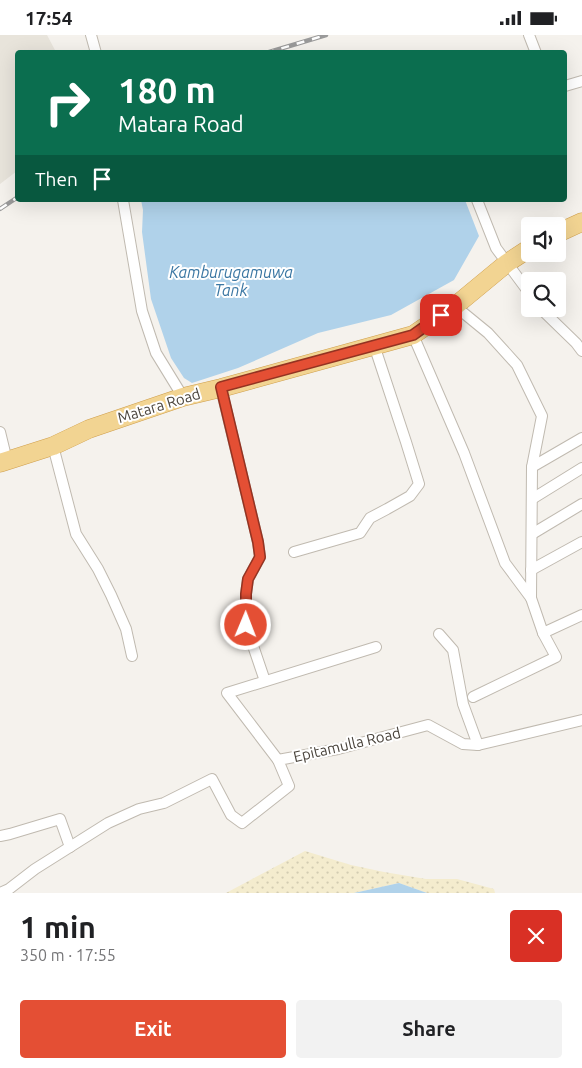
<!DOCTYPE html>
<html lang="en">
<head>
<meta charset="utf-8">
<style>
	body { margin:0; font-family:Ubuntu,sans-serif; background:#f2f2f2; color:#202124; height:100vh; display:flex; flex-direction:column; font-size:19px; white-space:nowrap }
	* { box-sizing:border-box; margin:0 }
	p { font-size:16px; color:#757577 }
	.icon { flex:none; width:28px; height:28px; fill:none; stroke:currentColor; stroke-width:2; stroke-linecap:round; stroke-linejoin:round }
	.map { position:relative; height:858px; overflow:hidden }
	.panel { display:flex; flex-direction:column; background:#fff; flex:1 }
	.panel>* { flex:none }
	.banner { position:absolute; left:15px; top:15px; width:552px; height:152px; border-radius:5px; box-shadow:0 5px 20px #0002; background:#0b6e4f; color:#fff; overflow:hidden }
	.buttons { position:absolute; left:521px; top:182px; display:grid; gap:10px }
	.buttons a { display:grid; place-items:center; width:45px; height:45px; border-radius:5px; background:#fff; box-shadow:0 5px 20px #0002; font-size:25px }
	.pin { position:absolute; display:grid; place-items:center; width:42px; height:42px; color:#fff; margin:-21px; border-radius:10px; box-shadow:0 2px 8px #0006 }
	.me { position:absolute; width:55px; margin:-28px; rotate:1deg; stroke-linejoin:round; filter:drop-shadow(0 0 4px #0008) }
	.turn { display:flex; align-items:center; gap:18px; height:105px; padding:0 20px; font-size:22px }
	.turn .icon { width:65px; height:65px; stroke-width:2.5 }
	.turn b { display:block; font-size:35px; line-height:42px }
	.then { display:flex; align-items:center; height:48px; padding:0 20px; background:#0003; gap:10px; font-size:19px }
	.round { display:grid; place-items:center; flex:none; width:52px; height:52px; border-radius:5px; background:#f2f2f2 }
	.summary { display:flex; align-items:center; justify-content:space-between; height:85px; padding:0 20px }
	h1 { font-size:30px; font-weight:700; line-height:38px }
	.cta { display:flex; gap:10px; margin-top:auto; padding:10px 20px }
	.cta a { flex:1; height:58px; border-radius:5px; background:#e44f34; color:#fff; font-size:20px; font-weight:700; line-height:58px; text-align:center }
	.cta a+a { background:#f2f2f2; color:#202124 }
	.status { display:flex; justify-content:space-between; align-items:center; height:35px; padding:0 25px; background:#fff; direction:ltr }
	.status svg { height:14px; fill:currentColor }
	.map>svg:first-child { display:block }
	.residential { fill:#e8e4db }
	.sand { fill:url(#sand-dots) }
	.water { fill:#b0d2ea }
	.lines { fill:none; stroke-linecap:round; stroke-linejoin:round }
	.minor-casing { stroke:#c0bab0; stroke-width:12 }
	.trunk-casing { stroke:#cf9f4d; stroke-width:19 }
	.minor { stroke:#fff; stroke-width:10 }
	.trunk { stroke:#f2d492; stroke-width:18 }
	.rail-casing { stroke:#9a9a9a; stroke-width:4.5 }
	.rail { stroke:#fff; stroke-width:2.5; stroke-dasharray:8; stroke-linecap:butt }
	.route-casing { stroke:#943322; stroke-width:12 }
	.route { stroke:#e44f34; stroke-width:9 }
	.labels { text-anchor:middle; stroke-width:4; stroke-linejoin:round; paint-order:stroke }
	.street-label { font-size:15px; fill:#49433b; stroke:#fff }
	.water-label { font-size:16px; font-style:italic; fill:#3b77a3; stroke:#fff }
</style>
</head>
<body>
<div class="status"><b>17:54</b><svg viewBox="0 0 49 12"><path d="M0 12V9h3v3zM5 12V6h3v6zM10 12V3h3v9zM15 12V0h3v12zM26 1h20v11H26zM47 4h2v5h-2z"/></svg></div>
<div class="map">
<svg width="582" height="858" viewBox="0 0 582 858">
	<defs>
		<pattern id="sand-dots" width="8" height="8" patternUnits="userSpaceOnUse" patternTransform="scale(1.25)"><rect width="8" height="8" fill="#f4ecce"/><path d="M2 2h.1M6 6h.1" fill="none" stroke="#d3ccb2" stroke-width="1.8" stroke-linecap="round"/></pattern>
	</defs>
	<rect width="100%" height="100%" fill="#f5f2ed"/>
	<!-- residential -->
	<polygon class="residential" points="0,0 47,0 56,17 18,18 17,136 0,149"/>
	<!-- sand -->
	<polygon class="sand" points="305,816 351,830 384,837 426,844 457,844 494,854 495,858 427,858 399,848 354,858 226,858"/>
	<!-- water -->
	<g class="water">
		<polygon points="141,165 465,165 479,201 454,245 391,280 318,298 238,333 192,348 184,343 171,323 151,264 142,197 143,175"/>
		<polygon points="399,848 427,858 354,858"/>
	</g>
	<g class="lines">
		<!-- minor casing -->
		<g class="minor-casing">
			<g id="minor">
				<polyline points="91,0 96,18"/>
				<polyline points="529,0 536,18"/>
				<polyline points="565,51 582,46"/>
				<polyline points="123,165 142,276 156,318 183,362"/>
				<polyline points="477,165 496,213 530,259"/>
				<polyline points="455,271 488,298 517,330 542,381 532,432 531,563 543,598 556,622 473,662"/>
				<polyline points="541,274 576,308 582,316"/>
				<polyline points="413,300 464,418 505,528 531,563"/>
				<polyline points="221,353 258,507 260,522 248,544 246,559 246,590 265,646"/>
				<polyline points="0,397 7,426"/>
				<polyline points="53,411 76,499 98,534 111,560 126,594 132,621"/>
				<polyline points="532,432 582,403"/>
				<polyline points="532,464 582,433"/>
				<polyline points="532,499 582,469"/>
				<polyline points="294,517 360,498 370,483 387,474 410,461 419,449 406,407 374,310"/>
				<polyline points="531,535 582,507"/>
				<polyline points="543,598 582,580"/>
				<polyline points="439,599 453,615 463,669 478,710"/>
				<polyline points="278,725 227,658 376,612"/>
				<polyline points="0,801 10,799 60,784 70,812"/>
				<polyline points="0,858 9,854 35,834 108,788 139,774 164,768 212,744 231,780 242,788 289,751 278,725 338,714 428,690 463,709 478,710 582,685"/>
			</g>
		</g>
		<!-- trunk casing -->
		<g class="trunk-casing">
			<g id="trunk">
				<polyline points="558,198 582,187"/>
				<polyline points="0,428 53,411 89,394 183,362 221,353 413,300 455,271 507,228 530,213"/>
			</g>
		</g>
		<!-- minor -->
		<use href="#minor" class="minor"/>
		<!-- trunk -->
		<use href="#trunk" class="trunk"/>
		<!-- rail casing -->
		<g class="rail-casing">
			<g id="rail">
				<polyline points="266,18 326,0"/>
				<polyline points="0,174 18,162"/>
			</g>
		</g>
		<!-- rail -->
		<use href="#rail" class="rail"/>
	</g>
	<g class="lines">
		<!-- route casing -->
		<g class="route-casing">
			<polyline id="route" points="246,590 246,559 248,544 260,522 258,507 221,352 413,300 441,280"/>
		</g>
		<!-- route -->
		<use href="#route" class="route"/>
	</g>
	<g class="labels">
		<!-- street labels -->
		<g class="street-label">
			<text transform="translate(159 371) rotate(-17)" y="5">Matara Road</text>
			<text transform="translate(347 710) rotate(-13)" y="5">Epitamulla Road</text>
		</g>
		<!-- water labels -->
		<g class="water-label">
			<text x="231" y="243">Kamburugamuwa<tspan x="231" dy="18">Tank</tspan></text>
		</g>
	</g>
</svg>
<div class="buttons">
<a><svg class="icon" aria-label="sound" viewBox="0 0 24 24"><path d="M4 9h4l5-4v14l-5-4H4zM17 9q2 3 0 6"/></svg></a>
<a><svg class="icon" aria-label="search" viewBox="0 0 24 24"><circle cx="10" cy="10" r="6"/><path d="M15 15l6 6"/></svg></a>
</div>
<div class="pin" style="left:441px;top:280px;background:#d93025"><svg class="icon" aria-label="arrive" viewBox="0 0 24 24"><path d="M6 21V4h12l-3 4 3 4H6"/></svg></div>
<svg class="me" style="left:246px;top:590px" viewBox="-20 -20 40 40"><circle r="17" fill="#e44f34" stroke="#fff" stroke-width="3"/><path d="M0-11L8 9 0 5-8 9z" fill="#fff"/></svg>
<div class="banner">
<div class="turn"><svg class="icon" aria-label="right" viewBox="0 0 24 24"><path d="M7 20v-9h11M14 6l5 5-5 5"/></svg><div><b>180 m</b>Matara Road</div></div>
<div class="then">Then<svg class="icon" aria-label="arrive" viewBox="0 0 24 24"><path d="M6 21V4h12l-3 4 3 4H6"/></svg></div>
</div>
</div>
<section class="panel">
<div class="summary"><div><h1>1 min</h1><p>350 m · 17:55</p></div><a class="round" style="background:#d93025;color:#fff"><svg class="icon" aria-label="close" viewBox="0 0 24 24"><path d="M6 6l12 12M18 6L6 18"/></svg></a></div>
<div class="cta"><a>Exit</a><a>Share</a></div>
</section>
</body>
</html>
